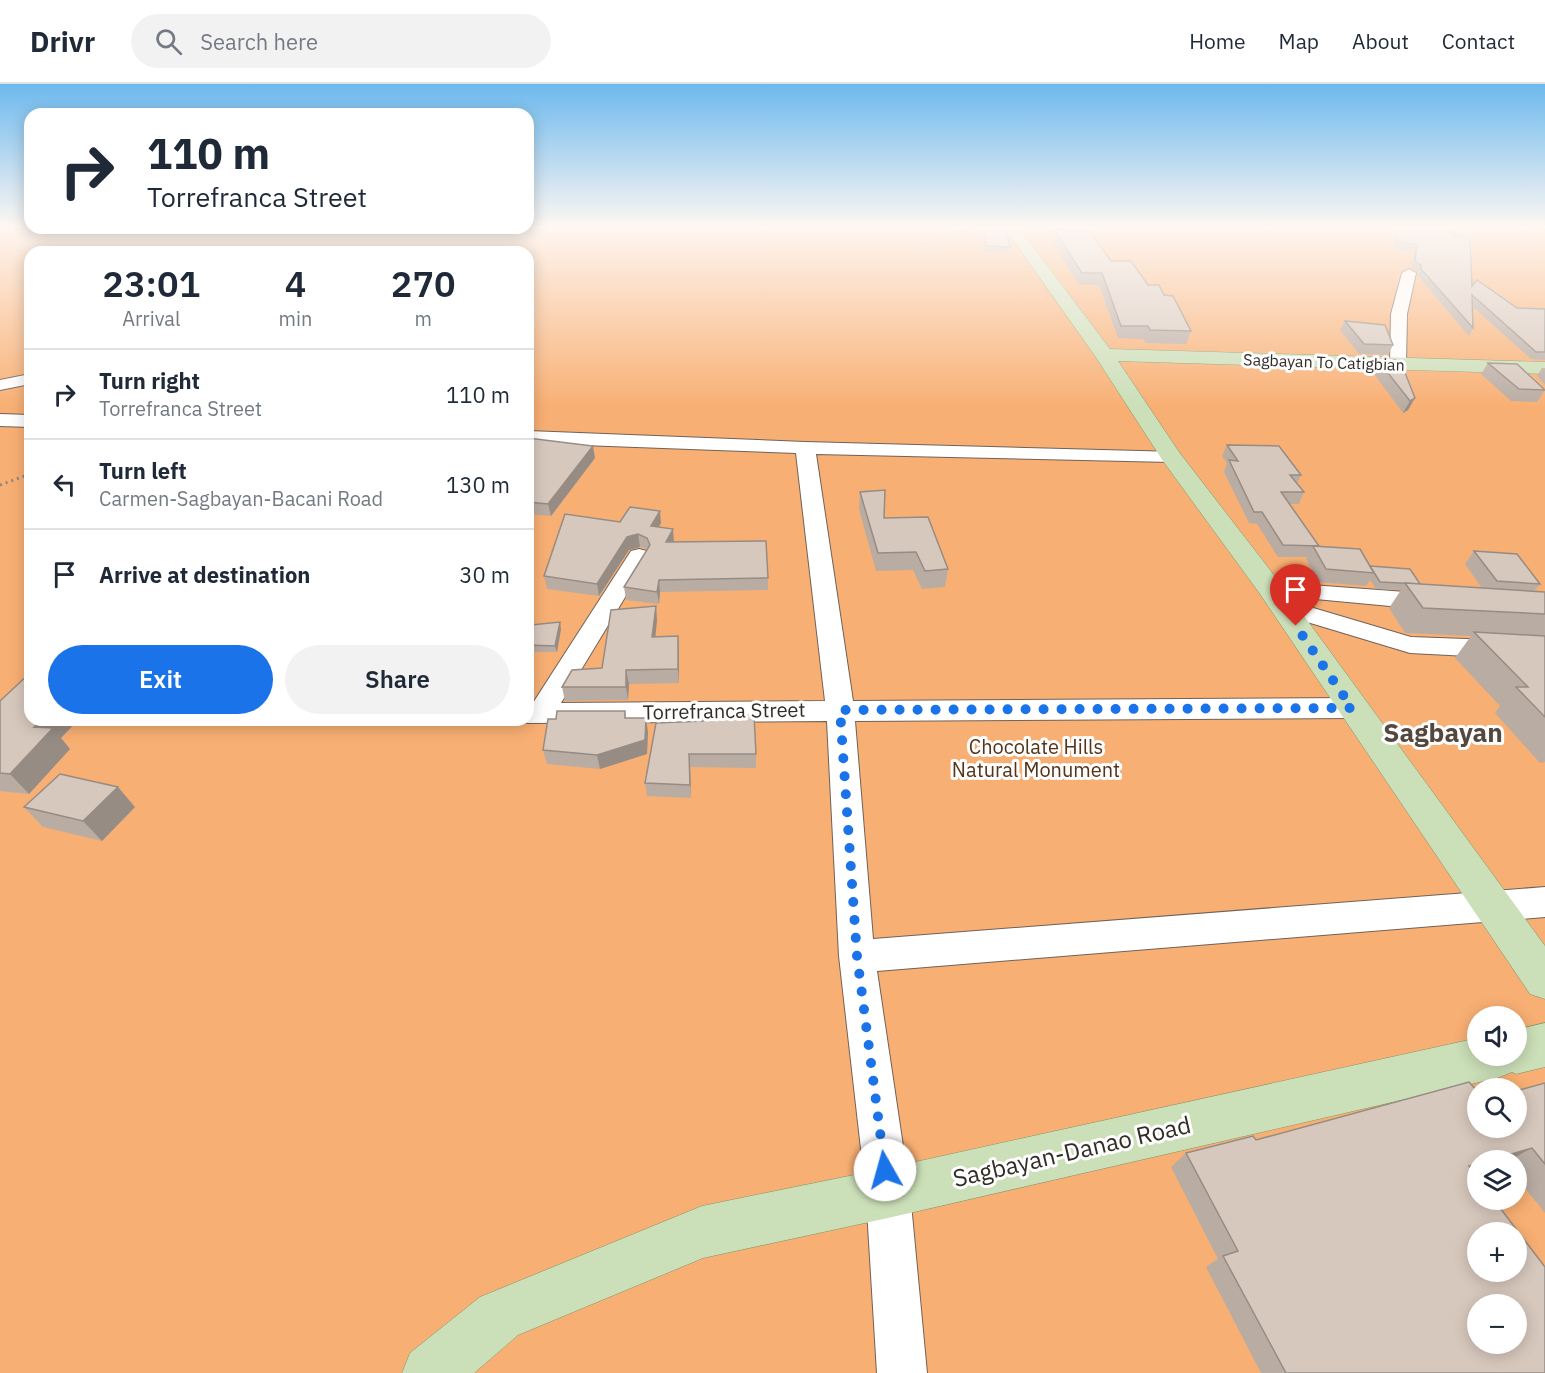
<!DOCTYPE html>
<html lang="en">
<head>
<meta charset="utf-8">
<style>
	body { margin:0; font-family:"IBM Plex Sans",sans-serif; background:#f2f2f3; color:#1f2937; height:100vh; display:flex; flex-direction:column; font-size:22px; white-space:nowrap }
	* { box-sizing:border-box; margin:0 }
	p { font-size:20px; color:#747a83 }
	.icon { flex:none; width:33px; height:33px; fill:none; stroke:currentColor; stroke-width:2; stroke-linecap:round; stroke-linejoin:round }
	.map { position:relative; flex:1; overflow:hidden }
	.side { position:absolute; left:24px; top:162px; width:510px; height:480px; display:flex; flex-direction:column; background:#fff; border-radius:18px; box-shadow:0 3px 15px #0003 }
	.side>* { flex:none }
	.banner { position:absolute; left:24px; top:24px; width:510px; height:126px; border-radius:18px; box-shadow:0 3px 15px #0003; background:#fff; color:#1f2937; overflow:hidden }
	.buttons { position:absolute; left:1467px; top:922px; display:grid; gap:12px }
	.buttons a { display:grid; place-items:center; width:60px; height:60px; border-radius:50%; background:#fff; box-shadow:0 3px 15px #0003; font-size:30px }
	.pin { position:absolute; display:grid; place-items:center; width:51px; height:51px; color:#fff; margin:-62px -26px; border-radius:50% 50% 50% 0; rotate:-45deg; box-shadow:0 0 6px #0007 }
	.pin .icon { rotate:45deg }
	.me { position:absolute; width:66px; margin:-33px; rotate:353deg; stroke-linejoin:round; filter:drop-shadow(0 0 4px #0008) }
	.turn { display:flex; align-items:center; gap:21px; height:126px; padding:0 24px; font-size:27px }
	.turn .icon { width:78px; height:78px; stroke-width:2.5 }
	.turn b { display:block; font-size:42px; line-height:51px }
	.eta { display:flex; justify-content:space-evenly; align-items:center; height:102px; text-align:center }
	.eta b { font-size:36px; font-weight:600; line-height:42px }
	.action { display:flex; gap:12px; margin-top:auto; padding:12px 24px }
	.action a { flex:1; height:69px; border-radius:36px; background:#1a73e8; color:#fff; font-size:24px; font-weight:600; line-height:69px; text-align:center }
	.action a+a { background:#f2f2f3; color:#1f2937 }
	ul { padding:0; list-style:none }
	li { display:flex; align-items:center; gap:18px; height:90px; padding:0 24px; border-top:2px solid #e0e1e3 }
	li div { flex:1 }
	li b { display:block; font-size:22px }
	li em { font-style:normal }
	header { display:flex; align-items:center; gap:36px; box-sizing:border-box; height:84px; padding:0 30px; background:#fff; border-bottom:2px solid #e0e1e3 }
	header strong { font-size:28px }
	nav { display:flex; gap:33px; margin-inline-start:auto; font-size:21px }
	.search { width:420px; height:54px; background:#f2f2f3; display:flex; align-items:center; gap:15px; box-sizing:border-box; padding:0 21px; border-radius:33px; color:#747a83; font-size:22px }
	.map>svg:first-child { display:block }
	.green { fill:#f8af73; fill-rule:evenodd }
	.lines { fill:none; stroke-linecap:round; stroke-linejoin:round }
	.minor-casing { stroke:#706258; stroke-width:2 }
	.major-casing { stroke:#7f9366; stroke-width:1 }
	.path-far1 { stroke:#91877e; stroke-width:1.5; stroke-dasharray:1.5 2; stroke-linecap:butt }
	.path { stroke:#91877e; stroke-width:3; stroke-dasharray:2 4; stroke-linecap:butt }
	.minor { fill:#fff; fill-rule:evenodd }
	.major { fill:#cbdfb8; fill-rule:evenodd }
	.wall { fill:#b9aca3 }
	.shaded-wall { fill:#968c84 }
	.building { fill:#d7c8bd; stroke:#968c84; stroke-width:1.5; fill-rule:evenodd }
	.route { stroke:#1a73e8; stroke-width:10; stroke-dasharray:0 18 }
	.labels { text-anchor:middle; stroke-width:6; stroke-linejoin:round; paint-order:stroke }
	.far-street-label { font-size:16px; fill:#322c27; stroke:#fdfdfd }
	.street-label { font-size:20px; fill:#322c27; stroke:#fdfdfd }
	.park-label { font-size:20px; fill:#543418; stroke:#fdfdfd }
	.near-street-label { font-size:24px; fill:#322c27; stroke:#fdfdfd }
	.district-label { font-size:26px; font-weight:bold; fill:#54473e; stroke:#fdfdfd }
</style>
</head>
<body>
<header>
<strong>Drivr</strong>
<div class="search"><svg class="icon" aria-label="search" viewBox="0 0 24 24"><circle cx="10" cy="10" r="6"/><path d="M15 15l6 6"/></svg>Search here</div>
<nav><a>Home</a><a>Map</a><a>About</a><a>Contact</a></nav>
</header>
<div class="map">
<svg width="1545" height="1289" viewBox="0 0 1545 1289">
	<rect width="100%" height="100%" fill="#fcede1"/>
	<!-- green -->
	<path class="green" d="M 0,143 L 1545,143 L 1545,1289 L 0,1289 ZM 30,168 L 528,168 L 528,636 L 30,636 ZM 1478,933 L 1516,933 L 1516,972 L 1478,972 ZM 1478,1005 L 1516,1005 L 1516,1044 L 1478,1044 ZM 1478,1077 L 1516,1077 L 1516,1116 L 1478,1116 ZM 1478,1149 L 1516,1149 L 1516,1188 L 1478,1188 ZM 1478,1221 L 1516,1221 L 1516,1260 L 1478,1260 Z"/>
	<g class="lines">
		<!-- minor casing -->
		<g class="minor-casing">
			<g id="minor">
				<polygon points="331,163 339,168 325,168 326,164"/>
				<polygon points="1409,185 1416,189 1407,230 1406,280 1398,285 1390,280 1391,230 1402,189"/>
				<polygon points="30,290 30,300 0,306 0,296"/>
				<polygon points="0,330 30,331 30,343 0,342"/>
				<polygon points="528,347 805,358 1178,368 1181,372 1178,376 1171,378 816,370 853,617 1352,614 1362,617 1366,624 1362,631 1352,634 855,637 873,855 1545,803 1545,833 877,887 910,1109 927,1289 877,1289 866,1109 839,872 827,637 528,639 518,636 528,636 528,619 533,619 631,467 639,465 647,467 650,472 561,619 825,617 796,369 528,359"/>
				<polygon points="1270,498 1433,510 1442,513 1445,518 1442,523 1433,526 1261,510 1258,505 1261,500"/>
				<polygon points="1283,515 1411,553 1545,558 1545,576 1410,569 1274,528 1271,523 1274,518"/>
			</g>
		</g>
		<!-- major casing -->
		<g class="major-casing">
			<g id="major">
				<polygon points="1004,143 1018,143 1110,265 1545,278 1545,290 1118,277 1179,368 1280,499 1545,862 1545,915 1530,910 1260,510 1163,377 1095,272"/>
				<polygon points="1545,939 1545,983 1516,990 1512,988 1497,994 888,1134 703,1174 518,1251 474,1289 402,1289 410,1269 480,1213 702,1122 888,1084 1478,954 1478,972 1516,972 1516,946"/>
			</g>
		</g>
		<!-- path-far1 -->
		<polyline class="path-far1" points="923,161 974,143"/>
		<!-- path -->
		<polyline class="path" points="0,401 30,390"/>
		<!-- minor -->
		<use href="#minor" class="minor"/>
		<!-- major -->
		<use href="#major" class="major"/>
	</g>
	<!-- wall -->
	<g class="wall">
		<polygon points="981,143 1005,143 1010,163 1009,169 985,168"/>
		<polygon points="1391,143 1395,143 1472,202 1517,224 1545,225 1545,276 1531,275 1472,222 1473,244 1469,252 1418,192 1418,188 1412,184 1414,167 1395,165"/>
		<polygon points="1054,146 1111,177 1164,211 1191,247 1186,260 1146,259 1144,255 1118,254 1099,201 1079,201 1052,157"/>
		<polygon points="1345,237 1393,261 1388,271 1359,270 1340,246"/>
		<polygon points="1377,275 1415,314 1408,326 1403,329 1372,287"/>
		<polygon points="1488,279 1545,306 1537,318 1511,317 1481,290"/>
		<polygon points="1542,284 1545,284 1545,301 1537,292"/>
		<polygon points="528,354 595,374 551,432 528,430"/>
		<polygon points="1227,361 1301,391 1297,399 1304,408 1299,420 1289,420 1319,462 1370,482 1420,500 1482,504 1465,480 1474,467 1540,500 1534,507 1545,508 1545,678 1540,679 1495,629 1500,622 1455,574 1471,552 1405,549 1389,524 1401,506 1376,505 1370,496 1366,502 1318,498 1306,475 1307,473 1278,473 1257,440 1249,439 1224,388 1227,379 1222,372"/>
		<polygon points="860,408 884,434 948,485 945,503 922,505 913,486 876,487 859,425"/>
		<polygon points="620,438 661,439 658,443 674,458 768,494 768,506 660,508 659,520 626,516 624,503 648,465 640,463 629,466 599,512 547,505 544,492"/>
		<polygon points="656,522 657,536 655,553 679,566 679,599 629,600 628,616 565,617 562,603 602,584"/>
		<polygon points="561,545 557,568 528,568 528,550"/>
		<polygon points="0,617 30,636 78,636 61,654 70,665 29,710 0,707"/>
		<polygon points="625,627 626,634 648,648 647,670 600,685 547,680 543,666"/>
		<polygon points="656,639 756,670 756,684 690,683 691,714 647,712 645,699"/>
		<polygon points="24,723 135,723 102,757 43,743"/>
		<polygon points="1545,999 1545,1129 1516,1093 1516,1077 1478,1077 1473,1088 1545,1289 1261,1289 1206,1183 1218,1175 1171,1083 1186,1069 1256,1056 1478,1044"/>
	</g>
	<!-- shaded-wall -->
	<g class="shaded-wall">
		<polygon points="1415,314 1408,326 1403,329 1410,317"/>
		<polygon points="593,362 595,374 551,432 548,420"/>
		<polygon points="660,427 661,439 652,455 651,442"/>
		<polygon points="673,445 674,458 668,471 666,458"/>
		<polygon points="638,450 640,463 629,466 599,512 597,500 627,453"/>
		<polygon points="659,496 660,508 659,520 657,508"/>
		<polygon points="656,522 657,536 654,567 652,553"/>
		<polygon points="560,538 561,545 557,568 555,562"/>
		<polygon points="678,552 679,566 679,599 678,585"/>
		<polygon points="626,586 629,600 628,616 626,603"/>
		<polygon points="646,634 648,648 647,670 600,685 597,671"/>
		<polygon points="41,636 78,636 61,654 70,665 29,710 10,690 34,643"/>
		<polygon points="689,670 690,683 691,714 690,701"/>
		<polygon points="118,703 135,723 102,757 83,737"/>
		<polygon points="1532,1064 1508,1077 1487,1077"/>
		<polygon points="1478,1080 1478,1086 1444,1096 1469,1082"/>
	</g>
	<!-- building -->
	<g class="building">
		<polygon points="983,143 1005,143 1010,163 986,162"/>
		<polygon points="1395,143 1446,143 1454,152 1470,154 1472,202 1477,196 1517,224 1545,225 1545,268 1536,268 1472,211 1473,244 1421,185 1421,181 1415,177 1417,161 1398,158"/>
		<polygon points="1054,146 1090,148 1111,177 1131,177 1148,201 1159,201 1164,211 1173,212 1191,247 1150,246 1148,242 1121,242 1102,189 1082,189"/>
		<polygon points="1345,237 1385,241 1393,261 1364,260"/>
		<polygon points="1377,275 1400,276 1415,314 1410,317"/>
		<polygon points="1488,279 1517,280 1545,306 1519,305"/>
		<polygon points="528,354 593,362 548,420 528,418"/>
		<polygon points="1227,361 1279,362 1301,391 1290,391 1304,408 1281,408 1319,462 1283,461 1262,428 1254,428 1229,376 1238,377"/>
		<polygon points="885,406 884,434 928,433 948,485 925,487 916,468 878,469 860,408"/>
		<polygon points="630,423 660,427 651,442 673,445 666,458 766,457 768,494 659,496 657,508 624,503 650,461 647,454 638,450 627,453 597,500 544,492 565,430 620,438"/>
		<polygon points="1313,462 1360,465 1374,489 1326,485"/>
		<polygon points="1474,467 1517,470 1540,500 1497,497"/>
		<polygon points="1370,482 1410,485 1420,500 1380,498"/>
		<polygon points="1405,499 1545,508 1545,530 1423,524"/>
		<polygon points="656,522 652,553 678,552 678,585 626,586 626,603 562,603 572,586 602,584 611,526"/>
		<polygon points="560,538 555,562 528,561 528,550 531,541"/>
		<polygon points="1474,548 1545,552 1545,633 1516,603 1528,603"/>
		<polygon points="30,589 30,636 41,636 34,643 53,644 10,690 0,689 0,617"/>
		<polygon points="557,627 625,627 625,634 646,634 645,656 597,671 543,666 548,635 556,635"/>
		<polygon points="703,631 754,631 756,670 689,670 690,701 645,699 656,639 703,637"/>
		<polygon points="60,690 118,703 83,737 24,723"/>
		<path d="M 1469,998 L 1478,1008 L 1478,1044 L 1516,1044 L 1516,1007 L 1545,999 L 1545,1080 L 1532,1064 L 1487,1077 L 1478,1077 L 1478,1080 L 1469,1082 L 1478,1094 L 1478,1116 L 1494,1116 L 1545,1183 L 1545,1289 L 1286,1289 L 1223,1172 L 1238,1167 L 1186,1069 L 1253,1052 L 1256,1056 ZM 1478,1149 L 1516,1149 L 1516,1188 L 1478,1188 ZM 1478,1221 L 1516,1221 L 1516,1260 L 1478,1260 Z"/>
	</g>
	<!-- sky -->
	<linearGradient id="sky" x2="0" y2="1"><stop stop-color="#6cb9ee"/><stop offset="0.44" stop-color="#fef7f2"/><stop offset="1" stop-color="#fef7f2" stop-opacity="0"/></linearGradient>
	<rect width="1545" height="324" fill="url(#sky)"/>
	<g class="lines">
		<!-- route -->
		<polyline class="route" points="885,1086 857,872 840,626 1352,624 1296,542"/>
	</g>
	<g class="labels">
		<!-- far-street labels -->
		<g class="far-street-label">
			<text transform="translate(1324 278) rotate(2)" y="6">Sagbayan To Catigbian</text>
		</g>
		<!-- street labels -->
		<g class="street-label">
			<text transform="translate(724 627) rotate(-1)" y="7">Torrefranca Street</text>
		</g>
		<!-- park labels -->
		<g class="park-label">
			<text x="1036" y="670">Chocolate Hills<tspan x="1036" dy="23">Natural Monument</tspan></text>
		</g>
		<!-- near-street labels -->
		<g class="near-street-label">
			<text transform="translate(1072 1068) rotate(-13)" y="8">Sagbayan-Danao Road</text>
		</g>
		<!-- district labels -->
		<g class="district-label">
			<text x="1443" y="658">Sagbayan</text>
		</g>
	</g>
</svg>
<div class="buttons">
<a><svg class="icon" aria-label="sound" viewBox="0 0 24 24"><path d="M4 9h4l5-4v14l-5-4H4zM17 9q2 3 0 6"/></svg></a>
<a><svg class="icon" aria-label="search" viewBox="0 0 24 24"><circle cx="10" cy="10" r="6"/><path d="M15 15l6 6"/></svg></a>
<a><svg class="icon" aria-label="layers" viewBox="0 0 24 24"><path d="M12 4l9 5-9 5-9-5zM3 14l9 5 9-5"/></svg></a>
<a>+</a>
<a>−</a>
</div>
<div class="pin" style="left:1296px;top:542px;background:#d93025"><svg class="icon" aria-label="arrive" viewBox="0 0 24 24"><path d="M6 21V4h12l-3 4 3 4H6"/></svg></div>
<svg class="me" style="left:885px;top:1086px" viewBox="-20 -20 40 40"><circle r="19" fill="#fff"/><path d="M0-13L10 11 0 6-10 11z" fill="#1a73e8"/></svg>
<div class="banner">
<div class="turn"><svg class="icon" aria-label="right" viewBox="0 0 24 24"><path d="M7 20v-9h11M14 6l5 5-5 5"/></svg><div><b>110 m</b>Torrefranca Street</div></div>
</div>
<section class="side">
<div class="eta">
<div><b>23:01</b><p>Arrival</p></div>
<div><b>4</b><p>min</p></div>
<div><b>270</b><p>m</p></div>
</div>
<ul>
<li><svg class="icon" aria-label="right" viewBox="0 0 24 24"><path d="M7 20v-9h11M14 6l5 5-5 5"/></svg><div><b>Turn right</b><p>Torrefranca Street</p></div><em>110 m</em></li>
<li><svg class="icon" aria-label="left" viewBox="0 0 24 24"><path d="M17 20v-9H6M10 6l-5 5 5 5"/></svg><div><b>Turn left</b><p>Carmen-Sagbayan-Bacani Road</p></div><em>130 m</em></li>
<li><svg class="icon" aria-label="arrive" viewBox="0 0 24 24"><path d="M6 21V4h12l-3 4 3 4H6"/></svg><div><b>Arrive at destination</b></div><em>30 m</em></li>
</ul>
<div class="action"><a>Exit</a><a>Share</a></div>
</section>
</div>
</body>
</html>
